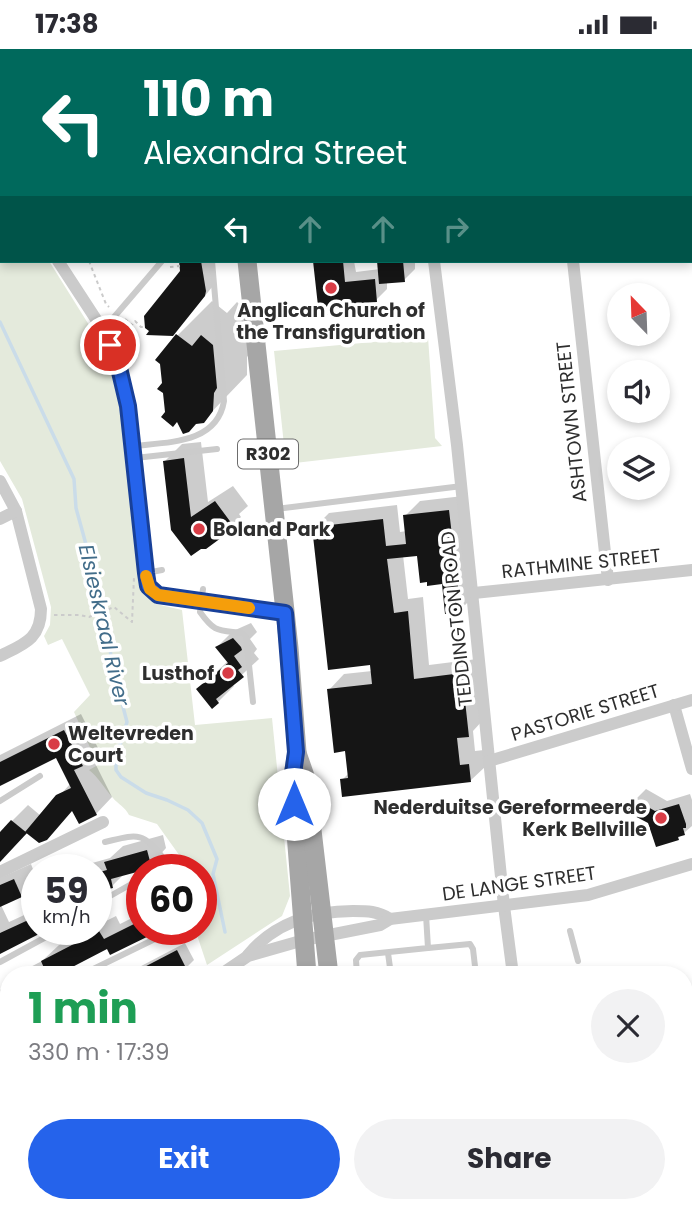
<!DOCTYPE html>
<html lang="en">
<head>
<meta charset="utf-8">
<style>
	body { margin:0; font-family:Poppins,sans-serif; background:#f2f2f3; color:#2b2b33; height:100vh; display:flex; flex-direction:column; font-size:26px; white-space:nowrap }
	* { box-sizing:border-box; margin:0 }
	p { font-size:23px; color:#7c7c81 }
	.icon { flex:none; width:38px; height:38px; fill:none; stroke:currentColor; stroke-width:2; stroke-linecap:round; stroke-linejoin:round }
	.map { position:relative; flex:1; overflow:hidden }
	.details { position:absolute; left:0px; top:917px; width:693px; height:247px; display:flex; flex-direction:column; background:#fff; border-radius:28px 28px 0 0; box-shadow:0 4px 10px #0003 }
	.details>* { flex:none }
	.hud { position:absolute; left:0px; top:0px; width:693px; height:214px; box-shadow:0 4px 10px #0003; background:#00695c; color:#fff; overflow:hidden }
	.needle { width:46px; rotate:337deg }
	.buttons { position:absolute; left:607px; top:234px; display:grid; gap:14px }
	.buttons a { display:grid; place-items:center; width:63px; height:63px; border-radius:50%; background:#fff; box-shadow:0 4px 10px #0003; font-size:35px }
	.speed { position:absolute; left:21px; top:805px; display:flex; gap:14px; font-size:35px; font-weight:700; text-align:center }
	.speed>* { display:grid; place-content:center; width:91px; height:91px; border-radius:50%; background:#fff; box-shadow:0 4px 10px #0003; line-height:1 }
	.speed small { font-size:18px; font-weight:400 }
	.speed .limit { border:10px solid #d22; background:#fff; color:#111 }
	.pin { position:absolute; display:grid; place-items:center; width:60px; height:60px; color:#fff; margin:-30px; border:4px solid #fff; border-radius:50%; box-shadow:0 2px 7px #0007 }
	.me { position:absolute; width:77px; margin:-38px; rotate:0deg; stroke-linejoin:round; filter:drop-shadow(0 0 5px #0008) }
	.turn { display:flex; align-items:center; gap:24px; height:147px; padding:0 28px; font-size:32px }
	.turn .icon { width:91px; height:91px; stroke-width:2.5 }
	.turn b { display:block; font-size:49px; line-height:60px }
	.lanes { display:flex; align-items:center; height:66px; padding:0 28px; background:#0003; justify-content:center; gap:35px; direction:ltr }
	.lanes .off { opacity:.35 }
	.round { display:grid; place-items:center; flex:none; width:74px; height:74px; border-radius:37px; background:#f2f2f3 }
	.summary { display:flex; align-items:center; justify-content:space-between; height:119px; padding:0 28px }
	h1 { font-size:42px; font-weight:700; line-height:52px; color:#1e9e55 }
	.action { display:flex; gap:14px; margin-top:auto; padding:14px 28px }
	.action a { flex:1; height:80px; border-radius:42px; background:#2563eb; color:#fff; font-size:28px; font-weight:700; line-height:80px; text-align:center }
	.action a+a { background:#f2f2f3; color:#2b2b33 }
	.status { display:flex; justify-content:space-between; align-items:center; height:49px; padding:0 35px; background:#fff; direction:ltr }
	.status svg { height:19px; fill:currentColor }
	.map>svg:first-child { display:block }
	.green { fill:#e4eadc }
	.shadow { fill:#0003 }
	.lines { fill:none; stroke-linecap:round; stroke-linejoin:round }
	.stream { stroke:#cadce9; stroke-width:3.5 }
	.building { fill:#151515 }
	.path { stroke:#cbcbcb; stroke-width:2; stroke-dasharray:3.5 3.5; stroke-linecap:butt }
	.service { stroke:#cbcbcb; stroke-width:6 }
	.minor { stroke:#cbcbcb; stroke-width:12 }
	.primary { stroke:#a6a6a6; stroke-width:19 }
	.route-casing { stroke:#184099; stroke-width:18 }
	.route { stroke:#2563eb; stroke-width:12 }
	.slow { stroke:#f59e0b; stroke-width:12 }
	.poi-dot { fill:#d83c45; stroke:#fff; stroke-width:2.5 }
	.labels { text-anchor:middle; stroke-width:7; stroke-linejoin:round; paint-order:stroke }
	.shield { fill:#fff; stroke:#6d6d6d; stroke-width:2 }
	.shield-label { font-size:18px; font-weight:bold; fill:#2e2e2e }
	.poi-label { font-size:19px; font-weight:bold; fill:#2e2e2e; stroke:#fff; text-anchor:start }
	.street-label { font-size:19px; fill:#2e2e2e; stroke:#fff }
	.water-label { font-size:21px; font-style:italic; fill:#426d8a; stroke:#fff }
</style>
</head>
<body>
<div class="status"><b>17:38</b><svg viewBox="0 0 49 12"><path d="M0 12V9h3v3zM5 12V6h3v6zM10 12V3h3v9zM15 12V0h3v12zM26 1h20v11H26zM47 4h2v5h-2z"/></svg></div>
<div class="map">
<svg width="692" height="1163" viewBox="0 0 692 1163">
	<rect width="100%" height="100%" fill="#fff"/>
	<!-- green -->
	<g class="green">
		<path d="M 0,86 L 2,86 L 2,212 L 49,212 L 99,292 L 112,326 L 119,353 L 141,538 L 156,555 L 182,561 L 195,676 L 272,669 L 290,847 L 282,867 L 207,916 L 195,880 L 201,880 L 201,821 L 181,821 L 182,810 L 157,775 L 129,766 C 125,758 118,755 113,749 C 104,739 99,729 89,721 L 98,716 L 74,663 L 90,646 L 62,590 L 48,596 L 44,587 L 50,576 L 51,558 L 22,450 L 0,412 Z"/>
		<polygon points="428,288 435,389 442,397 286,415 274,302"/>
		<polygon points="258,918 296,922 296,926 246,926"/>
		<polygon points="215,1155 287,1155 288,1163 219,1163"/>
	</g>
	<!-- shadow -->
	<g class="shadow">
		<polygon points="146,0 185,0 144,2"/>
		<rect x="257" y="0" width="90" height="2"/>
		<polygon points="181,212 210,212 213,237 180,277"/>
		<polygon points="315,212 354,212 356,223 380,220 379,212 415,212 415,220 404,231 387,233 387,240 376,251 353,254 347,260 321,265"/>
		<polygon points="212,252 227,264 237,253 247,262 251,303 247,308 247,326 203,372 178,370 167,363 162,314 157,311 178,286"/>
		<polygon points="201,393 208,453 233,437 248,457 239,465 241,468 224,485 192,505 165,412 182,395"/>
		<polygon points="463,447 475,546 460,561 443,534 419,505 403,506 408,550 423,548 429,616 477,610 483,671 473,682 475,702 484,701 486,717 470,732 342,731 349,724 346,700 329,641 344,625 372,622 371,614 314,479 329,464 397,456 400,483 407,482 405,467 420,452"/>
		<polygon points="251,574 257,583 250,590 257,600 254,604 259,610 232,635 234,637 218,653 198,640 228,612 217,598 233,582"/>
		<polygon points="81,665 98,699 91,706 112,748 96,765 73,760 28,783 0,811 0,786 12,772 28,756 41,767 71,734 57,706 0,735 0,706"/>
		<polygon points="646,740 667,752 690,745 692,751 692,777 678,789 650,773 635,751"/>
		<polygon points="163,786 166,799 148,819 124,825 111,838 96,842 96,821 80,821 85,816 110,809 123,797"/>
		<polygon points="31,815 37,831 21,846 1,856 9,873 33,862 29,851 37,844 37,880 43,880 0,904 0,829"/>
		<polygon points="142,864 142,880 66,920 60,926 15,926 42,912 59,896 90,880 96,880 96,877 116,867 120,875"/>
		<polygon points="185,894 194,911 186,919 173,926 124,926"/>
		<polygon points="9,932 9,954 7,955 0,941"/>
		<polygon points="144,1155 188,1155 173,1163 129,1163"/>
		<polygon points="189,1155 226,1155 230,1163 193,1163"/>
		<polygon points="291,1155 327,1155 328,1163 292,1163"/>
	</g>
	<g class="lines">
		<!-- stream -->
		<polyline class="stream" points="0,273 74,430 76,459 104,561 113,620 127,673 116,709 116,721 121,728 146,744 167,751 188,761 202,774 217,810 213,825 225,883"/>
	</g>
	<!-- building -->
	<g class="building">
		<polygon points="179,212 201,212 206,242 205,247 173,287 146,286 149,282 145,279 144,267 180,222"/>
		<polygon points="313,212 343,212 345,233 375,230 377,253 347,256 348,261 340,262 340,265 319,266"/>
		<polygon points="377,212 403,212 405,233 379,235"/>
		<polygon points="176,285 192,297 201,286 213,296 217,339 214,344 213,362 204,374 196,375 189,383 183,385 177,373 173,378 161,368 165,363 163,344 157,340 162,334 160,315 155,311"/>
		<polygon points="184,409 191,468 215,452 232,475 222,482 225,486 206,500 201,500 191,507 171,481 163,412"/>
		<polygon points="449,461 461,563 445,565 442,535 427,537 427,533 420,534 417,507 387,510 394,564 408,562 414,630 462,624 469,688 457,689 460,716 469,715 471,733 342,748 340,730 348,729 345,702 334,704 327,640 372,635 370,616 328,621 312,478 383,470 386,497 406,495 403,466"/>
		<polygon points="233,589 241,598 242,601 234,607 242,618 238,621 244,628 216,650 219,654 212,660 196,640 228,614 215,598"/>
		<polygon points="64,681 83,717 74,721 97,766 79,775 72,762 47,791 39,794 25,783 56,746 71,739 56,709 0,737 0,713"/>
		<polygon points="634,750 655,762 679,755 686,775 686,779 683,779 685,786 678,788 679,791 656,798 648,774 627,763"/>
		<polygon points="11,771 27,784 0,813 0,783"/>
		<polygon points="147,801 151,816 148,820 111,830 113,839 96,843 96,824 107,821 104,813"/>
		<polygon points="14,830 22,848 0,858 0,836"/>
		<polygon points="37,867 37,880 41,884 0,905 0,884"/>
		<polygon points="142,871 142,880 157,880 155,884 110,906 107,900 57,926 30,926 44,919 41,912 99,882 104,890"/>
		<polygon points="177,901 187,921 177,926 129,926"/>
	</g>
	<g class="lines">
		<!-- path -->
		<g class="path">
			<polyline points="89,212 106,255 109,258"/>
			<polyline points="170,218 180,217"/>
			<polyline points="125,270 132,276 135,272 141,278 145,278"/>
			<polyline points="54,566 80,566 89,568 114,558 132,573 134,528"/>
		</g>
		<!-- service -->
		<g class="service">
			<polyline points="103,281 162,212"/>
			<path d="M 133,397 C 168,393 217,395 224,352 L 212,212"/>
			<polyline points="135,409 217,400"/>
			<polyline points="276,460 462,437"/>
			<polyline points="146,524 162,521"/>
			<path d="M 203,540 L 200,563 C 215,584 218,581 242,584 L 246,588 L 253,653"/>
			<polyline points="0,752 40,727"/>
			<path d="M 105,793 C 135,786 143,781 163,809 L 162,815 L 154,821"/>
			<polyline points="96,855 142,829"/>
			<polyline points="570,882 578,912"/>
			<polyline points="428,899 470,895 473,900 476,926"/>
			<polyline points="388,904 391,926"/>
			<polyline points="0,913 46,888 54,880"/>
			<polyline points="81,926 159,888 163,880"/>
			<polyline points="357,926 356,911 360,906 428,899 426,866"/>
			<polyline points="0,966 9,962"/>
			<polyline points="0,1143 9,1139"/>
			<polyline points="79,1155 83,1163"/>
			<polyline points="122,1163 137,1155"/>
		</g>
		<!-- minor -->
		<g class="minor">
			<polyline points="87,0 87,2"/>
			<polyline points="365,0 365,2"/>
			<polyline points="634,2 650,0"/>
			<polyline points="0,76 2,76"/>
			<polyline points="691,133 692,133"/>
			<polyline points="58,212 103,281 120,323 128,357 146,524 148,536 158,546 285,564"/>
			<polyline points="434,212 457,396 504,857 513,926"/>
			<polyline points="573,212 608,531"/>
			<path d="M 0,432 L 16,462 L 41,560 C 41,590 24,595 0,607"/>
			<polyline points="0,470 16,462"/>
			<polyline points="474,544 692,521"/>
			<polyline points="674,656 692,720"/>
			<polyline points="489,712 692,651"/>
			<polyline points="0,823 103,773"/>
			<path d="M 248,906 C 274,874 313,862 353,862 C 367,862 378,862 390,870"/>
			<polyline points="220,926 248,907 304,891 380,876 390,870 588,846 692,815"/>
			<polyline points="684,979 692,977"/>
			<polyline points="0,1001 9,1018"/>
			<polyline points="0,1039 9,1035"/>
		</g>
		<!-- primary -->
		<g class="primary">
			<polyline points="223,0 223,2"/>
			<polyline points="247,212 289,599 297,703 292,732 307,926"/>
			<polyline points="297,704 306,730 329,926"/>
			<polyline points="332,1155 332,1163"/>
			<polyline points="353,1155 354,1163"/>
			<polyline points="679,1163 692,1159"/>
		</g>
	</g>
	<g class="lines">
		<!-- route casing -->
		<g class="route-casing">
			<polyline id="route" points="110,296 120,323 128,357 146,524 148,537 158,546 285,564 296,703 292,732 294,755"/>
		</g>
		<!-- route -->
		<use href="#route" class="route"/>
		<!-- slow -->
		<polyline class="slow" points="146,527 150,540 158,546 249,559"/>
	</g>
	<!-- markers -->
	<g class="poi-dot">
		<circle cx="331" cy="239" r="7"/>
		<circle cx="199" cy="480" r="7"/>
		<circle cx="228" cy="624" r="7"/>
		<circle cx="54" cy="695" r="7"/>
		<circle cx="661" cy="769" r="7"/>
	</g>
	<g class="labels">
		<!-- shield labels -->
		<rect class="shield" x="238" y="390.5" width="60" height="29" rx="5"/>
		<g class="shield-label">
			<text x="268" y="411">R302</text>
		</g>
		<!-- poi labels -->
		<g class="poi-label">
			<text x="331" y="268" text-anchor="middle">Anglican Church of<tspan x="331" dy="22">the Transfiguration</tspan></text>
			<text x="213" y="487">Boland Park</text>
			<text x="214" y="631" text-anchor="end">Lusthof</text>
			<text x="68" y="691">Weltevreden<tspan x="68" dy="22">Court</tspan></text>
			<text x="647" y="765" text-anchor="end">Nederduitse Gereformeerde<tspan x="647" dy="22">Kerk Bellville</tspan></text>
		</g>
		<!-- street labels -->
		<g class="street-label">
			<text transform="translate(571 373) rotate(-96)" y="7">ASHTOWN STREET</text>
			<text transform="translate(581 514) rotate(-6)" y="7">RATHMINE STREET</text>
			<text transform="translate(456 570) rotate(-96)" y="7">TEDDINGTON ROAD</text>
			<text transform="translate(585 663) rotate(-17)" y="7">PASTORIE STREET</text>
			<text transform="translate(519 834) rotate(-8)" y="7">DE LANGE STREET</text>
		</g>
		<!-- water labels -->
		<g class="water-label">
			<text transform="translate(104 576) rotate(77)" y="7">Elsieskraal River</text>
		</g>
	</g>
</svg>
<div class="buttons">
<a><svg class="needle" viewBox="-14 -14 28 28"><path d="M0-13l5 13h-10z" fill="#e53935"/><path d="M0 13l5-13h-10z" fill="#7c7c81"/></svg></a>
<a><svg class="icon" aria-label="sound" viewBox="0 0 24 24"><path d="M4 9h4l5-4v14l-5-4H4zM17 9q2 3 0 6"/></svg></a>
<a><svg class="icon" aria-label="layers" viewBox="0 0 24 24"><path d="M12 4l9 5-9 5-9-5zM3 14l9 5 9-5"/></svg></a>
</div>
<div class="speed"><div>59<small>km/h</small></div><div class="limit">60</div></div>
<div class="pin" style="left:110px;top:296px;background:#d93025"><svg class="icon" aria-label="arrive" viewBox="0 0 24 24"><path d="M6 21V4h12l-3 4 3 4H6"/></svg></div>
<svg class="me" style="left:294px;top:755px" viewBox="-20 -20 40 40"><circle r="19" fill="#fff"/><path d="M0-13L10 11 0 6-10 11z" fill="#2563eb"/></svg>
<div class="hud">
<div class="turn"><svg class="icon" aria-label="left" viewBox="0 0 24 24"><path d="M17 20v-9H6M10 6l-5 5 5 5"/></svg><div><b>110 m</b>Alexandra Street</div></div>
<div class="lanes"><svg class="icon" aria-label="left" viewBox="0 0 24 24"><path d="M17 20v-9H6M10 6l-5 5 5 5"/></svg><svg class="icon off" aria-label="ahead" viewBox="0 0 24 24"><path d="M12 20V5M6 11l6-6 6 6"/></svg><svg class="icon off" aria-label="ahead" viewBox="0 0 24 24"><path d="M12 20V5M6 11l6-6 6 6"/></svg><svg class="icon off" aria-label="right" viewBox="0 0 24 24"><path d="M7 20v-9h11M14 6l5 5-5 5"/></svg></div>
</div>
<section class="details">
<div class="summary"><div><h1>1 min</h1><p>330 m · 17:39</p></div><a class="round"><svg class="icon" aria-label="close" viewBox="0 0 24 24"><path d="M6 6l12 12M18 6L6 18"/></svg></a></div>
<div class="action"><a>Exit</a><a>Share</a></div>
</section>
</div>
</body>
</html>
